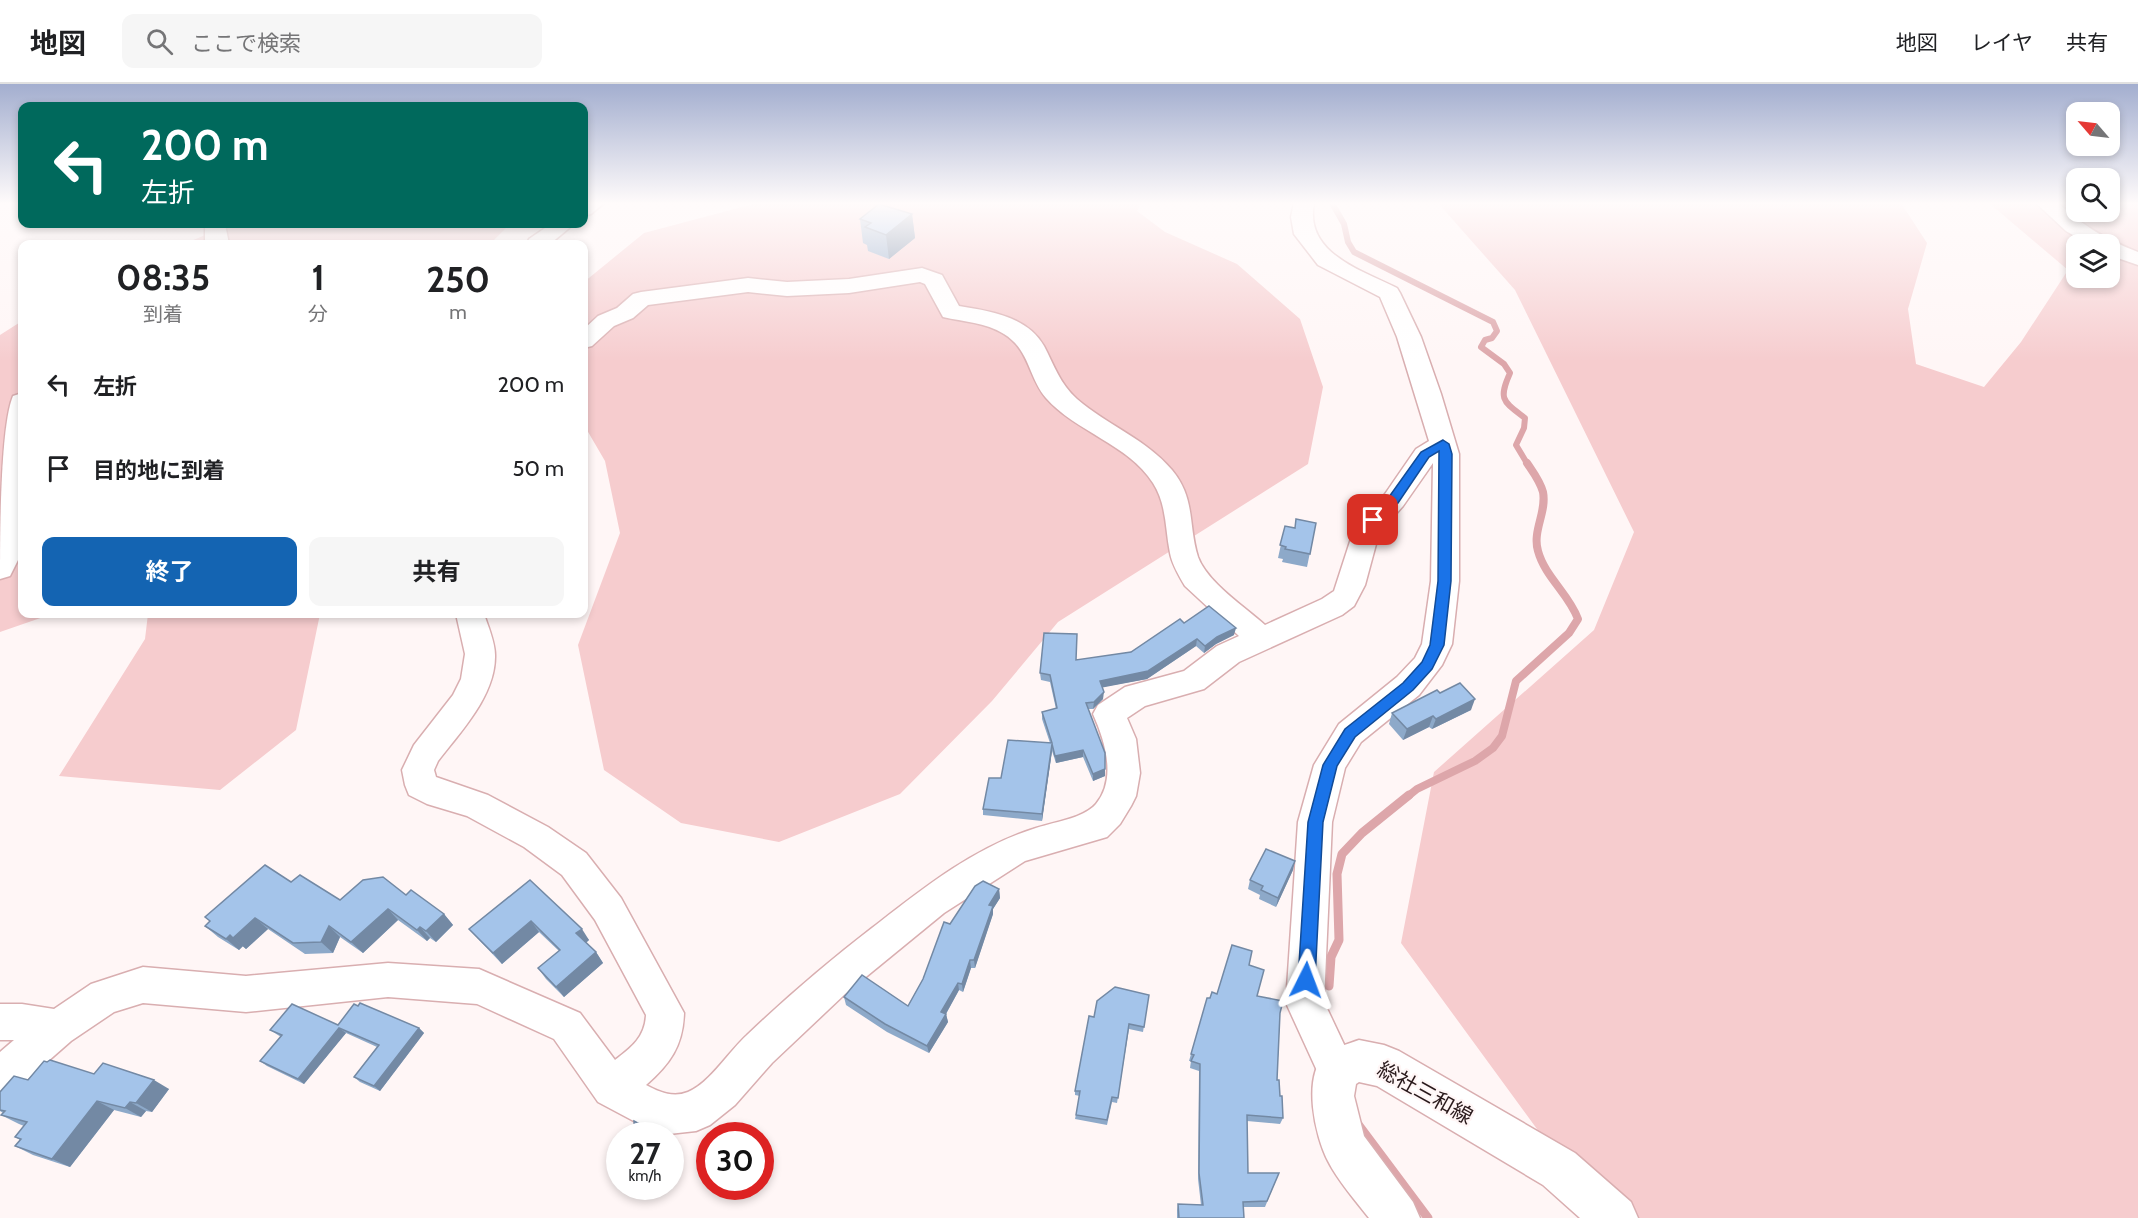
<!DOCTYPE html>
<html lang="ja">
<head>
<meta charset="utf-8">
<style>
	body { margin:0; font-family:Cabin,"Noto Sans JP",sans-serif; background:#f6f6f6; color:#202124; height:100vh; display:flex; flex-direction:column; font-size:22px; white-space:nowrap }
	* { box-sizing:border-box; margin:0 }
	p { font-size:20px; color:#757577 }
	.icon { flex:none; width:33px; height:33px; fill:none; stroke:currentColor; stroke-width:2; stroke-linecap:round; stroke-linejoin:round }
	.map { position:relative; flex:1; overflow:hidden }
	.drawer { position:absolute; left:18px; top:156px; width:570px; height:378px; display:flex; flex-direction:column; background:#fff; border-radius:12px; box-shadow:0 3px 9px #0003 }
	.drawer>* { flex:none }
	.hud { position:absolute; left:18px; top:18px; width:570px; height:126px; border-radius:12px; box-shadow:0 3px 9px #0003; background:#00695c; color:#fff; overflow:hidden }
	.needle { width:39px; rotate:298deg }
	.buttons { position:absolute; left:2066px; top:18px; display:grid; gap:12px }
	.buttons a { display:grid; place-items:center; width:54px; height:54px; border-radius:12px; background:#fff; box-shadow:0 3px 9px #0003; font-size:30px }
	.speed { position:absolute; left:606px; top:1038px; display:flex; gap:12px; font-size:30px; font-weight:700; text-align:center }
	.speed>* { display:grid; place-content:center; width:78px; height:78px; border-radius:50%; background:#fff; box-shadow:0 3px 9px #0003; line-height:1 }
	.speed small { font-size:15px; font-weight:400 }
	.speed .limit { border:9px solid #d22; background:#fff; color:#111 }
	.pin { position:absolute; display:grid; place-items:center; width:51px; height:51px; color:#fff; margin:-26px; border-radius:12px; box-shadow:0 3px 9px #0006 }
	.me { position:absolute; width:66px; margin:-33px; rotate:3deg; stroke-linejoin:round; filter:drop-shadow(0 0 4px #0008) }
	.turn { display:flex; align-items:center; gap:21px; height:126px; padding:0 24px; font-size:27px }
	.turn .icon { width:78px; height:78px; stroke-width:2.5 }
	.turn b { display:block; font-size:42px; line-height:51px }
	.eta { display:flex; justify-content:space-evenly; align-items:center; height:102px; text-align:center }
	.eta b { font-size:36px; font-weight:700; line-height:42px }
	.cta { display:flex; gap:12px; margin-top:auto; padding:12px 24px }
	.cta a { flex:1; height:69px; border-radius:12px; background:#1464b2; color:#fff; font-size:24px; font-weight:700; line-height:69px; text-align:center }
	.cta a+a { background:#f6f6f6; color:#202124 }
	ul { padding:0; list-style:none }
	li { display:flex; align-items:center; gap:18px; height:84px; padding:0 24px }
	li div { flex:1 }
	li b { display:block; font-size:22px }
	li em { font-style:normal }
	header { display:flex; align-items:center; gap:36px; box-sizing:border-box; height:84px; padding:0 30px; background:#fff; border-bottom:2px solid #e0e0e0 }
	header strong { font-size:28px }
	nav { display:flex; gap:33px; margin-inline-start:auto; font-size:21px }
	.search { width:420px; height:54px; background:#f6f6f6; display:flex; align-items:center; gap:15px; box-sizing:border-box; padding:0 21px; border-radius:12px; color:#757577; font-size:22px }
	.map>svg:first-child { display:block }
	.green { fill:#f6ccce; fill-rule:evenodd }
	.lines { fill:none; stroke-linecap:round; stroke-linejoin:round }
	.stream-far2 { stroke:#dda6aa; stroke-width:6 }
	.stream-far1 { stroke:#dda6aa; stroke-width:8 }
	.stream { stroke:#dda6aa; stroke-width:9 }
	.minor-casing { stroke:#d9aeb0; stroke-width:3 }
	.major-casing { stroke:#d9aeb0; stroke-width:3 }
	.minor { fill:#fff; fill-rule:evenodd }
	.major { fill:#fff; fill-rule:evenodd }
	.wall { fill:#8da9c9 }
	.shaded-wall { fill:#7389a4 }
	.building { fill:#a4c4ea; stroke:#7389a4; stroke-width:1.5 }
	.route { fill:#1a73e8; stroke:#114b97; stroke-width:1.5 }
	.labels { text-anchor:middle; stroke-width:4.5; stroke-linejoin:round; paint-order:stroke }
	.near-street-label { font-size:21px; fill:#29191b; stroke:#fff6f6 }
</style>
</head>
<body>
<header>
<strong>地図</strong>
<div class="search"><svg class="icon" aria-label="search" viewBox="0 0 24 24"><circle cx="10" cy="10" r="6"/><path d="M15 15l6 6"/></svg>ここで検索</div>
<nav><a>地図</a><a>レイヤ</a><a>共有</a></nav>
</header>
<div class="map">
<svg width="2138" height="1134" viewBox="0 0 2138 1134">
	<rect width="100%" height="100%" fill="#fff6f6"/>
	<!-- green -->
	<g class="green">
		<polygon points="757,119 1141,119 1137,127 1165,148 1237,180 1300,235 1323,303 1308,380 1058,538 992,617 900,710 779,758 681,739 604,686 578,561 620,449 605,377 584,341 584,198 644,149"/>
		<path d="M 1438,119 L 1901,119 L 1927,159 L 1908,225 L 1916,280 L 1984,303 L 2021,258 L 2068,186 L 1989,119 L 2076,119 L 2076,128 L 2109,128 L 2109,119 L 2138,119 L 2138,1134 L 1602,1134 L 1401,859 L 1434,688 L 1594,546 L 1634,448 L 1515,206 ZM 2076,160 L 2109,160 L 2109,194 L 2076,194 Z"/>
		<polygon points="231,140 510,140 490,160 184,160"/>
		<polygon points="22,237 22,530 52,530 0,548 0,251"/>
		<polygon points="148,530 320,530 296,646 220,706 59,692 145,555"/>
	</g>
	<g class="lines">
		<!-- stream-far2 -->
		<path class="stream-far2" d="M 1332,119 L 1344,140 L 1348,158 L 1354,168 L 1493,238 L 1497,247 L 1492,254 L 1485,256 L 1481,263 L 1504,280 L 1510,289 C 1498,316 1503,317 1525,334 L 1524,344 L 1516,361 L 1528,381"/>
		<!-- stream-far1 -->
		<path class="stream-far1" d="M 1407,713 L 1417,705 L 1475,677 L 1493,664 L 1502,652 L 1516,597 L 1569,549 L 1578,535 C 1569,510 1545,493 1538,467 C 1532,447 1547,428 1543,408 C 1540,397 1533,388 1527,379"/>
		<!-- stream -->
		<g class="stream">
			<polyline points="1329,902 1331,873 1339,856 1337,790 1342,770 1362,749 1409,711"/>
			<polyline points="1357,1039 1428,1134"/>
		</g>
		<!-- minor casing -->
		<g class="minor-casing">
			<g id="minor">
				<polygon points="584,119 604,119 591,130 584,132"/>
				<path d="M 1294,119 L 1314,119 C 1304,169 1361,186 1397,204 L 1400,209 L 1421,253 L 1441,310 L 1459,370 L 1459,497 L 1452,560 L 1442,581 L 1419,611 L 1361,658 L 1345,684 L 1332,738 L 1324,918 L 1357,988 L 1352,1002 L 1338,1007 L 1324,1002 L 1286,919 L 1298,738 L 1314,681 L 1339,640 L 1397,593 L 1415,574 L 1422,560 L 1431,497 L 1433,379 L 1403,422 L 1379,449 L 1365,501 L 1354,522 L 1342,531 L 1239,578 L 1204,605 L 1145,622 L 1127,634 L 1136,655 L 1140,689 L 1136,712 L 1131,722 L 1120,740 L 1107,753 L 1025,777 L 944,829 L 845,910 L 772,979 L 735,1021 L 710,1041 L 696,1047 L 660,1051 L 598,1018 L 554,955 L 477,920 L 388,913 L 246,928 L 143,919 L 114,928 L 71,957 L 14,1007 L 0,1012 L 0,968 L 14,956 L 0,956 L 0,920 L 22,920 L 54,925 L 91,900 L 143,883 L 246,892 L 388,879 L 479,885 L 580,929 L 615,976 C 632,963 645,953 646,931 L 595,836 L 562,791 L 524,763 L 467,732 L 427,720 L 409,711 L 405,701 L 402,686 L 414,661 L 453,611 L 461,595 L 465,570 L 456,530 L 484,530 C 488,542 495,558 495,571 C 496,611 461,647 438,677 L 434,686 L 436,693 L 488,711 L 548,743 L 586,769 L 621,814 L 684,929 C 683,962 670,980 646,1001 C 659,1008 673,1014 688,1008 C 710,999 730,966 747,951 C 787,913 828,878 872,844 C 921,806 973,764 1033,745 C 1052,738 1083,735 1096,720 C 1117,695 1105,657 1093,630 L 1098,621 L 1125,603 L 1184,587 L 1217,562 L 1239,552 L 1185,502 C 1179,492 1172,480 1170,469 C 1165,445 1167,421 1153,399 C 1128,360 1076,348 1046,314 C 1028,293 1030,266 1004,250 C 985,238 964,238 943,233 L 925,200 L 920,198 L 849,209 L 787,212 L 748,208 L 648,221 L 633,234 L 614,242 L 592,262 L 584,264 L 584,245 L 598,232 L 617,224 L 633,210 L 641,208 L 748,194 L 787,198 L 849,195 L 922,184 L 942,191 L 959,222 C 989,227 1027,232 1044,262 C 1054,281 1060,300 1077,315 C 1107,341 1146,355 1172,386 C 1196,415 1188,442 1198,473 C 1207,498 1245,523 1265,541 L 1322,515 L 1334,507 L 1356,439 L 1385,410 L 1416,365 L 1429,357 L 1397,253 L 1380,213 L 1318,181 L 1294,150 L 1291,133 Z"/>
				<path d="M 2036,119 L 2058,119 C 2085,143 2105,155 2138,168 L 2138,181 L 2109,171 L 2109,160 L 2088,160 L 2066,147 Z"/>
				<polygon points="205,140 225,140 229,160 208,160 205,157"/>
				<polygon points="551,140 574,140 550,160 527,160 529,155"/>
				<path d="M 22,309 L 22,423 L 19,474 L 10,492 L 0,495 C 0,453 0,343 13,312 Z"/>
			</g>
		</g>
		<!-- major casing -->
		<g class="major-casing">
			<path id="major" d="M 1359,956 L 1384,961 L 1399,967 L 1575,1069 L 1631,1118 L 1638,1134 L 1580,1134 L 1543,1101 L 1377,1002 L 1359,998 L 1356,1000 L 1354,1012 L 1364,1052 L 1413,1118 L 1420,1134 L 1369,1134 C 1355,1116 1338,1097 1328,1077 C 1315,1052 1302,993 1325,971 C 1334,963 1348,960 1359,956 Z"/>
		</g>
		<!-- minor -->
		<use href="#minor" class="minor"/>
		<!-- major -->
		<use href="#major" class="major"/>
	</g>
	<!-- wall -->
	<g class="wall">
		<polygon points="912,130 915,154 889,175 868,167 867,161 863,159 860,135"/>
		<polygon points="1316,439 1307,483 1282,478 1283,475 1278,474 1285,442 1295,444"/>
		<polygon points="1184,539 1234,551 1216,560 1204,569 1196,562 1147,595 1102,603 1103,615 1093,625 1088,625 1105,692 1093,697 1083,673 1056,679 1052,667 1042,737 983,731 983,725 1001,694 1050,659 1042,635 1042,628 1056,625 1050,598 1041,596 1040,589 1077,576 1131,568"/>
		<polygon points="1440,609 1471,626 1432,645 1429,643 1403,656 1389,640 1392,629"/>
		<polygon points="1293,786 1276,823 1259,815 1260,811 1248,805 1250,796"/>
		<polygon points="530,796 589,856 586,859 596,868 603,879 564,913 546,895 538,884 559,867 539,848 502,880 479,856 469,845"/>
		<polygon points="291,798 340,816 406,811 444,830 453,841 436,858 430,854 427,857 398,836 363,869 340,853 333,869 305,870 268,845 246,865 243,862 239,866 218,853 205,842 210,837 205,833"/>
		<polygon points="999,805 1000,814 993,825 993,830 975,884 971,884 963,908 959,906 946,930 948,938 929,969 887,948 846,921 844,913 908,922 923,895 950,840"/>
		<polygon points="1249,881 1257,912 1280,929 1277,996 1283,1034 1280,1040 1247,1037 1248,1089 1279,1089 1265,1123 1243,1123 1244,1134 1177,1134 1177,1126 1178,1120 1201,1121 1198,1095 1199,987 1190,984 1191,977 1189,977 1191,970 1210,914 1217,910"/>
		<polygon points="1149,911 1143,948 1129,945 1117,1019 1112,1018 1107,1041 1075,1035 1080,1012 1075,1011 1075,1007 1094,933"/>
		<polygon points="338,941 419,944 424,949 380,1007 360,998 354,993 377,963 346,949 304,1000 267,982 260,977 281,953 270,946"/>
		<polygon points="47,978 94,990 169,1005 152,1028 146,1027 141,1033 114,1026 70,1083 33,1071 15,1062 20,1056 15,1053 24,1042 19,1040 1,1031 3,1029 0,1027 0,1008 28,996"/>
	</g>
	<!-- shaded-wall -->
	<g class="shaded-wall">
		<polygon points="912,130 915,154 889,175 886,151"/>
		<polygon points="1236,544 1234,551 1216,560 1204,569 1205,562 1217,553"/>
		<polygon points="1197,555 1196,562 1147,595 1100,604 1100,597"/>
		<polygon points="1104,608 1103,615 1093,625 1094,618"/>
		<polygon points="1475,615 1471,626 1432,645 1436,635"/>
		<polygon points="1433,632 1429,643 1403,656 1407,645"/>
		<polygon points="1052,660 1052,667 1042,737 1042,730"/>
		<polygon points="1083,666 1083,673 1056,679 1055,672"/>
		<polygon points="1105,685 1105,692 1093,697 1093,690"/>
		<polygon points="1295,777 1293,786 1276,823 1278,814"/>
		<polygon points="999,805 1000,814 993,825 993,830 975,884 974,876 989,821"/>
		<polygon points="388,825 398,836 363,869 351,858"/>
		<polygon points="444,830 453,841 436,858 426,847"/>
		<polygon points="255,834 268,845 246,865 233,854"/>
		<polygon points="531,837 539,848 502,880 493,869"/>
		<polygon points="329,842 340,853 333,869 321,858"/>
		<polygon points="420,843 430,854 427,857 417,846"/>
		<polygon points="582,845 589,856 584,860 576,849"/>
		<polygon points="230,851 243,862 239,866 226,855"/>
		<polygon points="596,868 603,879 564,913 556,903"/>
		<polygon points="970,876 971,884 963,908 962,900"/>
		<polygon points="958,899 959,906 943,935 941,928"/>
		<polygon points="946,930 948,938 929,969 927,962"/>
		<polygon points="339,944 346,949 304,1000 298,995"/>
		<polygon points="419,944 424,949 380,1007 374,1002"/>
		<polygon points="154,996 169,1005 152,1028 136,1019"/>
		<polygon points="97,1017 114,1026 70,1083 52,1075"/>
		<polygon points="130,1018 146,1027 141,1033 125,1024"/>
	</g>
	<!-- building -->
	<g class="building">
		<polygon points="879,120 912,130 886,151 865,143 871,139 860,135"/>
		<polygon points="1296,435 1316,439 1310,470 1285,465 1286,463 1280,461 1285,442 1295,444"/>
		<polygon points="1209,522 1236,544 1217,553 1205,562 1197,555 1148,587 1100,597 1104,608 1094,618 1086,619 1105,669 1105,685 1093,690 1083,666 1055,672 1052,660 1042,730 983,725 989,694 1001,694 1008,656 1052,659 1042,628 1057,624 1050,591 1040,589 1044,549 1077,550 1076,576 1131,568 1180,535 1184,539"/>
		<polygon points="1460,599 1475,615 1436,635 1433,632 1407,645 1392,629 1437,606 1440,609"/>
		<polygon points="1266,765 1295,777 1278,814 1261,806 1263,802 1250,796"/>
		<polygon points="265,781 291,798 300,791 340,816 363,796 383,793 406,811 411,806 444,830 426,847 420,843 417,846 388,825 351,858 329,842 321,858 293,859 255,834 233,854 230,851 226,855 205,842 210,837 205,833"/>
		<polygon points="530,796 582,845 576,849 596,868 556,903 538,884 560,866 531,837 493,869 469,845"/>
		<polygon points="983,797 999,805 989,821 993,822 974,876 970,876 962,900 958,899 941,928 946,930 927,962 885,940 844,913 862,891 908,922 923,895 944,838 950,840 975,802"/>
		<polygon points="1232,861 1252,867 1249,881 1264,886 1257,912 1283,917 1280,929 1277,996 1279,996 1280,1012 1282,1012 1283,1034 1247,1031 1248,1089 1279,1089 1267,1117 1243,1118 1244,1134 1179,1134 1178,1120 1203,1121 1199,1089 1200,980 1191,977 1194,971 1191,970 1207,914 1210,914 1212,908 1217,910"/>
		<polygon points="1115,903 1149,911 1144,943 1129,940 1118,1014 1112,1013 1107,1036 1076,1031 1080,1007 1075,1007 1089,932 1094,933 1097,917"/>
		<polygon points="360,919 419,944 374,1002 354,993 379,961 339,944 298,995 260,977 282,951 270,946 292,920 338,941 354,920 358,922"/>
		<polygon points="50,976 94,990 103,979 154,996 136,1019 130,1018 125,1024 97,1017 52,1075 15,1062 21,1055 15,1053 27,1038 1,1031 5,1027 0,1026 0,1008 14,992 28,996 44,977 47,978"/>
		<polygon points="634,1037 652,1047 652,1052 635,1052"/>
	</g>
	<!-- sky -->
	<linearGradient id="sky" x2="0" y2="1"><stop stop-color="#a3aecf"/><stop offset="0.43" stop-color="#fffbfb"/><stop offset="1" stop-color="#fffbfb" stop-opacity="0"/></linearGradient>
	<rect width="2138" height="278" fill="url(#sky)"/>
	<!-- route -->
	<polygon class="route" points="1443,356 1449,360 1452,370 1451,497 1444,561 1432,585 1413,606 1355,653 1337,682 1323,738 1315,896 1312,902 1306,904 1300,902 1298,896 1308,738 1323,681 1345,645 1403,599 1422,578 1430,561 1438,497 1439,367 1429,373 1398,419 1377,440 1369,440 1367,436 1389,413 1421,368"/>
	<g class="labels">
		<!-- near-street labels -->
		<g class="near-street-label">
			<text transform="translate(1425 1009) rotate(29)" y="7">総社三和線</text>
		</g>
	</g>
</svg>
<div class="buttons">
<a><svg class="needle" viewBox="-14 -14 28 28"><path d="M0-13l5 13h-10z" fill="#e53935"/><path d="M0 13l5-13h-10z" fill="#757577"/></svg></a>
<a><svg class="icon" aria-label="search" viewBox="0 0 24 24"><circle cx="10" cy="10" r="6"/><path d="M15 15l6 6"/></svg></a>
<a><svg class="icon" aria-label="layers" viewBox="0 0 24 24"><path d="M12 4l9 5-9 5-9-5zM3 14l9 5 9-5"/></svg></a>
</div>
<div class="speed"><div>27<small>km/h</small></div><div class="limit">30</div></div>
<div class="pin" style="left:1373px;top:436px;background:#d93025"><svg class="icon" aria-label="arrive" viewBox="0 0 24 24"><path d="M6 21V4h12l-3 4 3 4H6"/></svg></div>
<svg class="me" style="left:1306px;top:896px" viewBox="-20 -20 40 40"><path d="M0-17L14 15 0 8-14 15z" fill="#1a73e8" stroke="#fff" stroke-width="4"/></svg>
<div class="hud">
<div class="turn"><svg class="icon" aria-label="left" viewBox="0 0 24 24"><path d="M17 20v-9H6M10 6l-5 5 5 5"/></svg><div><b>200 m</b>左折</div></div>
</div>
<section class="drawer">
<div class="eta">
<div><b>08:35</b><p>到着</p></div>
<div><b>1</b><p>分</p></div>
<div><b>250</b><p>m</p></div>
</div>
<ul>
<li><svg class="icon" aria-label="left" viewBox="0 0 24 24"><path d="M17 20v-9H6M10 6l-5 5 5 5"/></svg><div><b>左折</b></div><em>200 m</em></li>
<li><svg class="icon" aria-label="arrive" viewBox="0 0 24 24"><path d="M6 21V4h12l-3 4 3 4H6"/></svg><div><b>目的地に到着</b></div><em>50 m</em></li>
</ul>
<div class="cta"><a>終了</a><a>共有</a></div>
</section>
</div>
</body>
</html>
